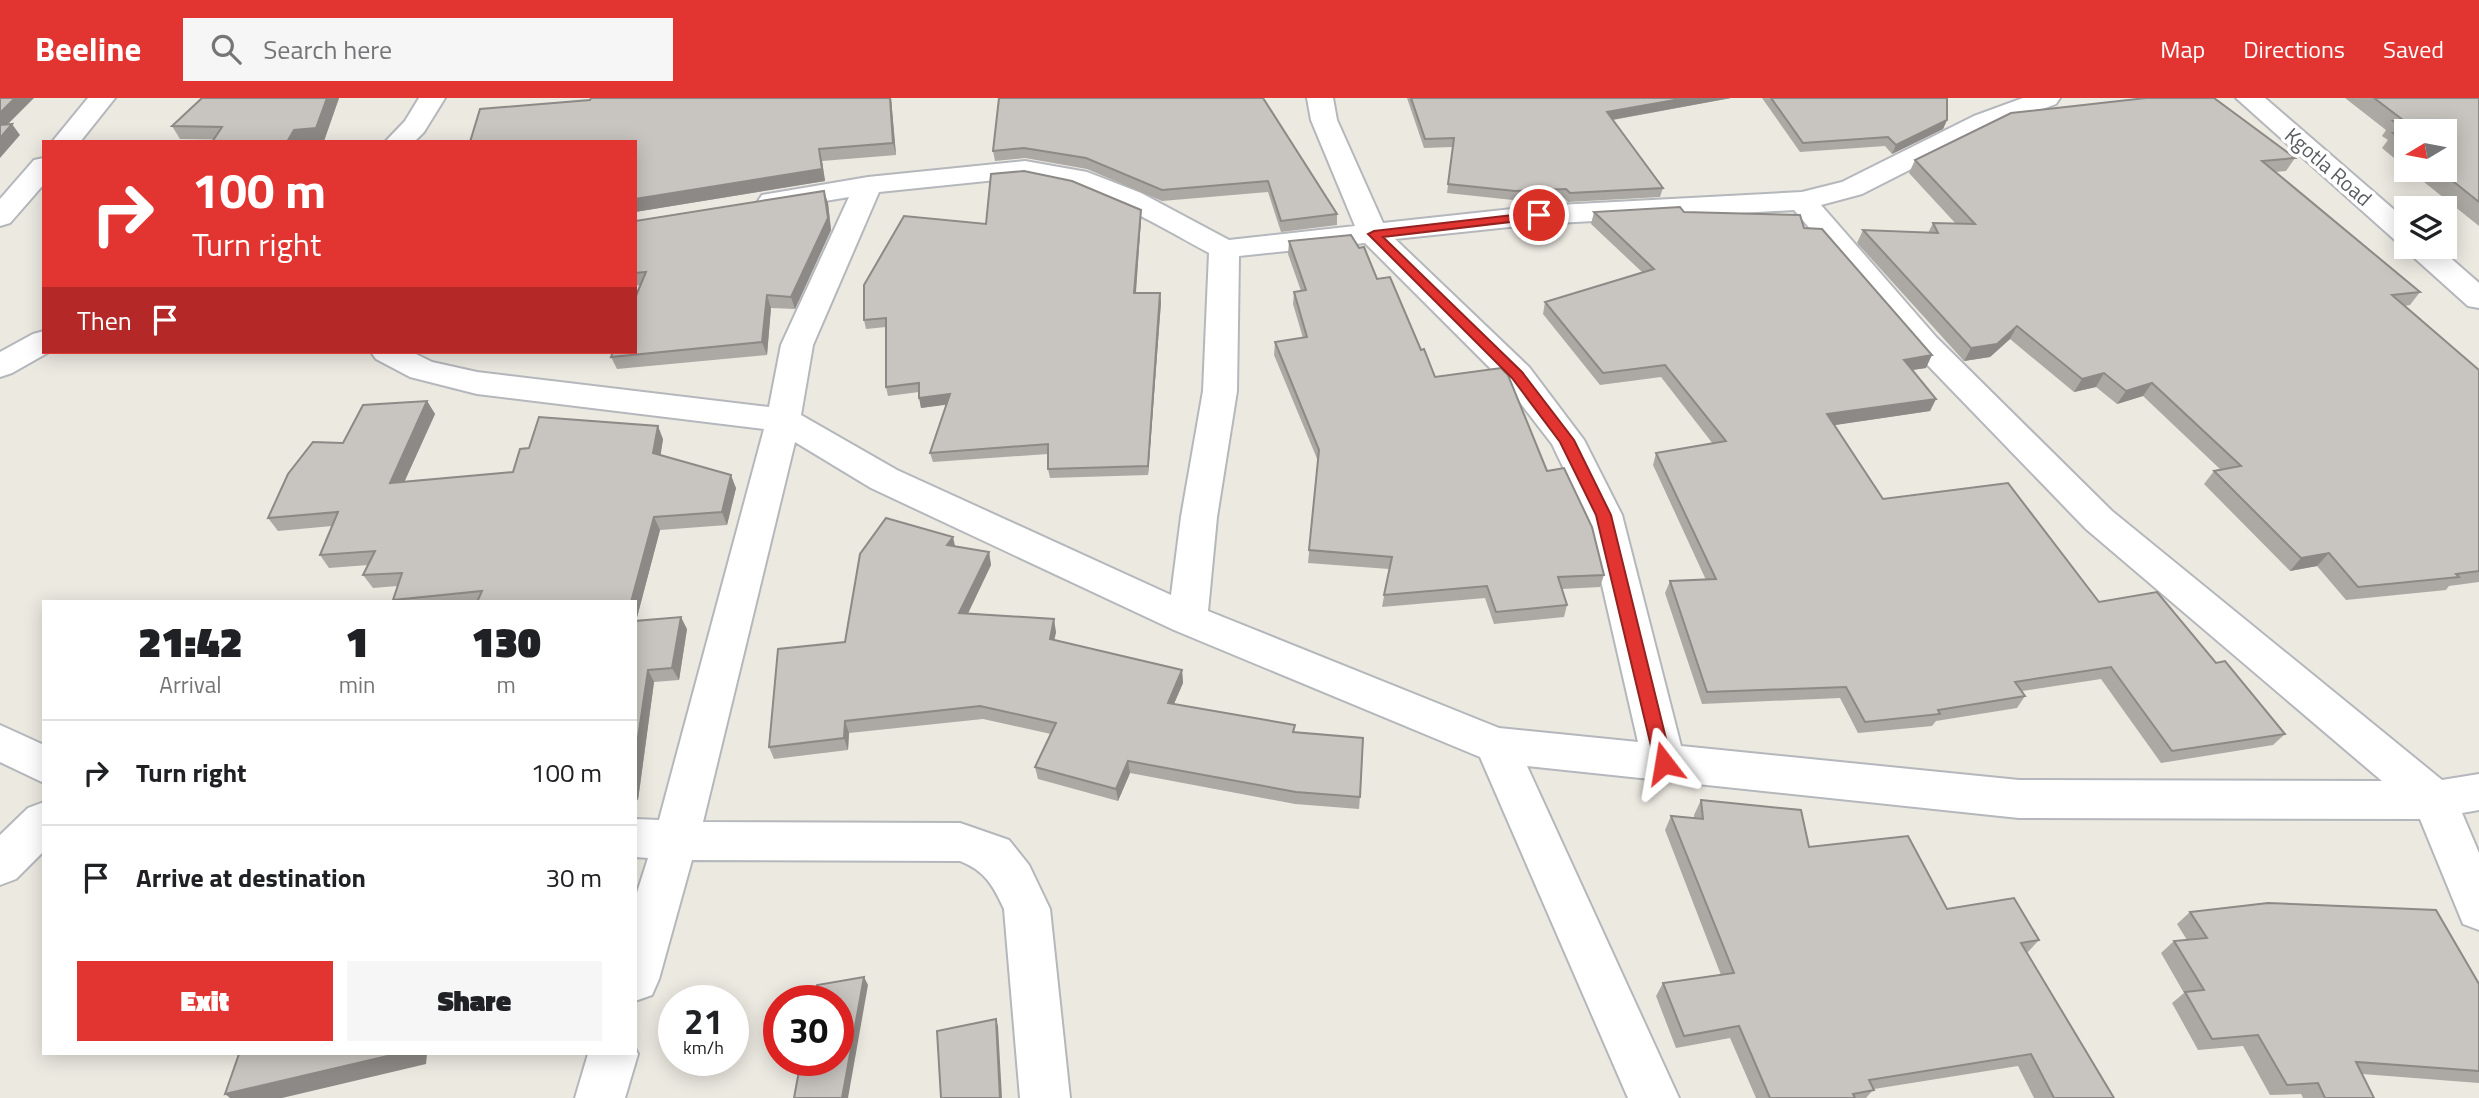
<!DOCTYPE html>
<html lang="en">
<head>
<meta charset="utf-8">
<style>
	body { margin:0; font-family:"Titillium Web",sans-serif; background:#f6f6f6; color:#202124; height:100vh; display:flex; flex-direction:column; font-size:26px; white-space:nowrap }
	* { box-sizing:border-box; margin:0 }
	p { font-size:23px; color:#757577 }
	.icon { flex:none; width:38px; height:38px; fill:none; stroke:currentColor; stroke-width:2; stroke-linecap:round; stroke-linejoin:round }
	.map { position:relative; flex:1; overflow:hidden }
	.sheet { position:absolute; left:42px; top:502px; width:595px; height:455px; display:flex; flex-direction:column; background:#fff; border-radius:0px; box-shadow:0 4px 18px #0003 }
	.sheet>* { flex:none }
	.guide { position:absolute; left:42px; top:42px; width:595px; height:214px; border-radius:0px; box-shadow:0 4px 18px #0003; background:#e23431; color:#fff; overflow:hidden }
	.needle { width:46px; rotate:260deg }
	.tools { position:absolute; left:2394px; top:21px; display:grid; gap:14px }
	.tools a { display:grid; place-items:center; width:63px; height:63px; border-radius:0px; background:#fff; box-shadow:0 4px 18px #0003; font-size:35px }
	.speed { position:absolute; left:658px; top:887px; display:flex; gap:14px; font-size:35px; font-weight:700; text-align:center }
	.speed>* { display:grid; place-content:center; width:91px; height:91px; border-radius:50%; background:#fff; box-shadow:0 4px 18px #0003; line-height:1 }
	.speed small { font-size:18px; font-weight:400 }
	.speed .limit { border:10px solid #d22; background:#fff; color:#111 }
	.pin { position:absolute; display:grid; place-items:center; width:60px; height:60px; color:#fff; margin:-30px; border:4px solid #fff; border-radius:50%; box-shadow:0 2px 7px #0007 }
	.me { position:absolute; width:77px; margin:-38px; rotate:346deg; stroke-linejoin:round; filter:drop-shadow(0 0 5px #0008) }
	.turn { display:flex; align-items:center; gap:24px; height:147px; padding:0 35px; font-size:32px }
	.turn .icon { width:91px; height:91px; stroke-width:2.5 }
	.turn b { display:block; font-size:49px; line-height:60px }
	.then { display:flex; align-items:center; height:66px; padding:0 35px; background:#0003; gap:14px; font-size:26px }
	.eta { display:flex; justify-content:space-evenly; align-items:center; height:119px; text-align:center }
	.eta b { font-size:42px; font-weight:800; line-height:49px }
	.cta { display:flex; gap:14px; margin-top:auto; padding:14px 35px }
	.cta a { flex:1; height:80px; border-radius:0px; background:#e23431; color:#fff; font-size:28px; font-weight:800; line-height:80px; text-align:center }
	.cta a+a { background:#f6f6f6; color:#202124 }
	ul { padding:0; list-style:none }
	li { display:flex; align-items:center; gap:21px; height:105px; padding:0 35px; border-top:2px solid #e0e0e0 }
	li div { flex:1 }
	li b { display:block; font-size:26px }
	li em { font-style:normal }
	header { display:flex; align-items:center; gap:42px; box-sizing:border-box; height:98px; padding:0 35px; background:#e23431; color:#fff }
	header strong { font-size:33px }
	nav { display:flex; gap:38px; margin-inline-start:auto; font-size:24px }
	.search { width:490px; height:63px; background:#f6f6f6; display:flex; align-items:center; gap:18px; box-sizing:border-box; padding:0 24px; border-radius:0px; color:#757577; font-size:26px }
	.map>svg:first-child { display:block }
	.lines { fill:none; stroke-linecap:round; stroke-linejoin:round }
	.street-casing { stroke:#b4b7bb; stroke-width:4 }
	.street { fill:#fff; fill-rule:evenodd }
	.wall { fill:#aca9a4 }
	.shaded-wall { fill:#8c8986 }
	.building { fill:#c8c4bf; stroke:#8c8986; stroke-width:2 }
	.route { fill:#e23431; stroke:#932220; stroke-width:2 }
	.labels { text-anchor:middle; stroke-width:7; stroke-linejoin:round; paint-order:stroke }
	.far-street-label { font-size:21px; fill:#5a5e62; stroke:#fff }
</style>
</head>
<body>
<header>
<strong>Beeline</strong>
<div class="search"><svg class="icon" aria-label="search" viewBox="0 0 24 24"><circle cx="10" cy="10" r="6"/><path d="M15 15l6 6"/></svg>Search here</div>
<nav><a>Map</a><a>Directions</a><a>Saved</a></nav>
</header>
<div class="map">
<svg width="2479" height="1000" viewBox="0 0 2479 1000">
	<rect width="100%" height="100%" fill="#ece9e1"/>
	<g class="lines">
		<!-- street casing -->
		<g class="street-casing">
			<g id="street">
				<polygon points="88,0 115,0 80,44 52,44"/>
				<polygon points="419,0 445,0 424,34 414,44 385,44 405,23"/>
				<path d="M 1307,0 L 1333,0 L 1337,22 L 1383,125 L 1539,108 L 1802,94 L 1842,84 L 1974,18 L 2023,0 L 2060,0 L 2056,6 L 1992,30 L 1862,96 L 1821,107 L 1937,240 L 2112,413 L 2442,682 L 2479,676 L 2479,712 L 2462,715 L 2479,755 L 2479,832 L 2463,826 L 2420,721 L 2019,720 L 1527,668 L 1679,1000 L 1628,1000 L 1480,659 L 1174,532 L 871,390 L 795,344 L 703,724 L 960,725 L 1009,742 L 1029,767 L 1050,811 L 1070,1000 L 1020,1000 L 1004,811 C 993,787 985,773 960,763 L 692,762 L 659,881 L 652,897 L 635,903 L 635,801 L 648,760 L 635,759 L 635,721 L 659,722 L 764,331 L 477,296 L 410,279 L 376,261 L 371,254 L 412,254 L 432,264 L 477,274 L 769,309 L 781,247 L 849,99 L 772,112 L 762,109 L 758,103 L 762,97 L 868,79 L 1025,63 L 1087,74 L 1141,95 L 1229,142 L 1355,128 L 1311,22 ZM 1025,79 C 1093,87 1150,123 1209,155 L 1203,293 L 1181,419 L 1171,497 L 897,372 L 801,317 L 813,247 L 879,94 ZM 1794,112 L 1915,254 L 2086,431 L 2382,683 L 2019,682 L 1681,648 L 1622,417 L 1584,342 L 1529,269 L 1395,141 L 1539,126 ZM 1365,145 L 1505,285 L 1552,346 L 1586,417 L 1638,644 L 1499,630 L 1208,513 L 1217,419 L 1237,293 L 1239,158 Z"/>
				<polygon points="2236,0 2265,0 2406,122 2406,146 2396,143"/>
				<polygon points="44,60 44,86 10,125 0,128 0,101 34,62"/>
				<polygon points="2406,147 2438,149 2479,185 2479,210 2468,208 2409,155"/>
				<polygon points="44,233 44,254 49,254 12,275 0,279 0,254 33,236"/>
				<polygon points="0,627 44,647 44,685 0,664"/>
				<polygon points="44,704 44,753 16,781 0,787 0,737 28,710"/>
				<polygon points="635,950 638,956 625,1000 575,1000 588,956 635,956"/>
			</g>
		</g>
		<!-- street -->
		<use href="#street" class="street"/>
	</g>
	<!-- wall -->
	<g class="wall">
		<polygon points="202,0 339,0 324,43 180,41 172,28"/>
		<polygon points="891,0 896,57 822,63 825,83 635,114"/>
		<polygon points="1263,0 1337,116 1337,127 1281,134 1268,94 1162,103 1087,71 1025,60 995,63 993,53"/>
		<polygon points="1407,0 1731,0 1613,22 1663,90 1660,99 1568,104 1564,100 1513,102 1447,95 1453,49 1424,50"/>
		<polygon points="1762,0 1947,0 1947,22 1943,31 1892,56 1885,48 1800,54"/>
		<polygon points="2345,0 2479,0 2479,128 2409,72 2445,72 2406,33 2406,70 2382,50 2388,42 2382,38 2386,32"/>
		<polygon points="2295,60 2286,73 2275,74 2420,194 2410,207 2404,208 2479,272 2479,484 2449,488 2446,492 2346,502 2317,468 2290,473 2204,386 2214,373 2221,372 2143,298 2117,306 2096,289 2074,294 2010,241 1990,259 1964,263 1857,145 1863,132 1928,135 1933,125 1956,126 1909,75 1915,62"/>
		<polygon points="828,105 831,132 795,211 771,210 767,257 617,271 611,259 640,187 635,188 635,123"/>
		<polygon points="1594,114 1684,114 1804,130 1926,270 1912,272 1936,301 1930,313 1834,327 1883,401 2099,504 2216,565 2285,636 2273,647 2161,665 2101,581 2022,593 2025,598 2017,610 1936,623 1932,628 1858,635 1840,600 1702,606 1665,495 1670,483 1706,482 1653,367 1656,355 1713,346 1661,279 1600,287 1543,216 1545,204 1642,174 1591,126"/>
		<polygon points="1141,121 1136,195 1161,204 1148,377 1050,380 1048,371 1048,356 933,364 930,355 946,306 921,310 919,294 888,298 886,289 886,229 866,231 864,222 986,126"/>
		<polygon points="1289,143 1377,181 1421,252 1435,279 1547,373 1604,477 1600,489 1562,491 1567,507 1564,519 1494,526 1485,500 1382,509 1389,471 1308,465 1318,363 1274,257 1275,244 1303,240 1293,206 1294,194 1301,193 1288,156"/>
		<polygon points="427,303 435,316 404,384 513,374 663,341 660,357 736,390 727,427 660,432 636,523 687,531 679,582 654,584 638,702 635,703 635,504 394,504 393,502 397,488 373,490 363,477 368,467 329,470 320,457 332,428 278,433 268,420 343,345"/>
		<polygon points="955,449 989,454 991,467 968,515 1056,534 1054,542 1182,572 1183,585 1174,606 1295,627 1294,634 1360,699 1359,711 1295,706 1130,675 1118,703 1038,681 1035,669 1051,636 983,621 849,635 848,652 774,661 769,649 845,544"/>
		<polygon points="1701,702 1947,811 2039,842 2027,855 2114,1000 2034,1000 2018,968 1874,991 1866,1000 1756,1000 1730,940 1676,950 1656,898 1663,885 1721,877 1665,732 1671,718 1694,720 1694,717"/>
		<polygon points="2190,814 2479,886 2479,985 2362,976 2374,1000 2303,1000 2301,996 2270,997 2243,948 2198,952 2172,905 2184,895 2161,855 2174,843 2187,842 2177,826"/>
	</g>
	<!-- shaded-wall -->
	<g class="shaded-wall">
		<polygon points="15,0 34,0 0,34 0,15"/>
		<polygon points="327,0 339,0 324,43 287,44 294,32"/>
		<polygon points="890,0 891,0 896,57 893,45"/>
		<polygon points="1686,0 1731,0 1605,23 1607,14"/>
		<polygon points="1947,22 1943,31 1892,56 1896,47"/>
		<polygon points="12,26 20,37 0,60 0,40"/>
		<polygon points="819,51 822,63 825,83 635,114 635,101"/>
		<polygon points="824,93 828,105 831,132 795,211 791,199"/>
		<polygon points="1141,112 1141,121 1135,205 1134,195"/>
		<polygon points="1160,195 1161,204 1148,377 1148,368"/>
		<polygon points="767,197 771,210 767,257 762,244"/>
		<polygon points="2017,228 2010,241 1990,259 1964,263 1971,250"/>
		<polygon points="1932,257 1926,270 1898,274 1904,262"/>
		<polygon points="2104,275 2096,289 2074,294 2082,281"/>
		<polygon points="2152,285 2143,298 2117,306 2126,293"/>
		<polygon points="950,296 952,306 921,310 919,300"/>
		<polygon points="1936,301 1930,313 1822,329 1827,316"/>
		<polygon points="427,303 435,316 398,398 390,385"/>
		<polygon points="658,328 663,341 659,368 653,355"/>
		<polygon points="731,377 736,390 727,427 722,414"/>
		<polygon points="654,419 660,432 635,527 635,504 631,504"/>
		<polygon points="953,439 956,452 947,447"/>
		<polygon points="989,454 991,467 962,528 959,515"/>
		<polygon points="2329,455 2317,468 2290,473 2301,460"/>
		<polygon points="681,519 687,531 679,582 672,570"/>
		<polygon points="1054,521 1056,534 1052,553 1050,541"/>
		<polygon points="648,572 654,584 638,702 635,697 635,660"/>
		<polygon points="1182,572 1183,585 1169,617 1168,605"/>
		<polygon points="845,623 849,635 848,652 844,640"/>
		<polygon points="1128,663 1130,675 1118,703 1116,691"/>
		<polygon points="864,879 868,887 848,1000 842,1000"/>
		<polygon points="996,921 998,928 1002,1000 1000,1000"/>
		<polygon points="396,956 427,956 426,966 282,1000 230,1000 225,996"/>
	</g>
	<!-- building -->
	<g class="building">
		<polygon points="0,0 15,0 0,15"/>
		<polygon points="202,0 327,0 316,30 294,32 287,44 212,44 222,29 172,28"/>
		<polygon points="591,0 890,0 893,45 819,51 822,71 635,101 635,44 470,44 480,11 590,2"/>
		<polygon points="999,0 1263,0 1337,116 1281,123 1268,83 1162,92 1086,60 1024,50 993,53"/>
		<polygon points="1411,0 1686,0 1607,14 1663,90 1570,95 1566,91 1515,93 1448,86 1454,40 1425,41"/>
		<polygon points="1771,0 1947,0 1947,22 1896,47 1888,39 1803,45"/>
		<polygon points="2146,0 2214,0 2295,60 2262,63 2420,194 2392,197 2479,272 2479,473 2456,476 2459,479 2358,489 2329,455 2301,460 2214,373 2241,368 2152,285 2126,293 2104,275 2082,281 2017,228 1997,246 1971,250 1863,132 1938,135 1933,125 1975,126 1915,62 2011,15"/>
		<polygon points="2374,0 2479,0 2479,104 2439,72 2445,72 2445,33 2406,33 2393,23 2403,22"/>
		<polygon points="12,26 0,40 0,27"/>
		<polygon points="2406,34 2406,46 2393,35"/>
		<polygon points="1024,73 1072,83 1141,112 1134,195 1160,195 1148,368 1048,371 1048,346 930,355 950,296 919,300 919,285 886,289 886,220 864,222 864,187 904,118 986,126 991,76"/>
		<polygon points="824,93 828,120 791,199 767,197 762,244 611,259 613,254 635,254 635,200 646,174 635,175 635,123"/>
		<polygon points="1680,109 1684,114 1800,117 1804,130 1822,131 1932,257 1904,262 1936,301 1827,316 1883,401 2008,385 2099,504 2157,494 2216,565 2225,563 2285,636 2172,653 2111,569 2015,584 2025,598 1938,612 1940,616 1865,624 1846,589 1707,594 1670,483 1716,481 1656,355 1726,343 1665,267 1603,275 1545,204 1654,171 1594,114"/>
		<polygon points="1351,137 1359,150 1364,149 1377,181 1390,179 1421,252 1424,251 1435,279 1501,270 1508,277 1547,373 1564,370 1592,429 1604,477 1558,479 1567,507 1496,514 1487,488 1384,497 1392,459 1309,452 1319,352 1275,244 1307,239 1294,194 1306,192 1289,143"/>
		<polygon points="427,303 390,385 513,374 520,351 529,350 539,319 658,328 653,355 731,377 722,414 654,419 631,504 477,504 482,493 393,502 402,475 363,477 375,453 320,457 338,414 268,420 288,376 313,344 343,345 363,307"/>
		<polygon points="886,420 953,439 947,447 989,454 959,515 1054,521 1050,541 1182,572 1168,605 1295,627 1293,634 1363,640 1360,699 1296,694 1128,663 1116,691 1035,669 1056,625 980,608 845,623 844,640 769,649 778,551 845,544 860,456"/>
		<polygon points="681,519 672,570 648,572 635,660 635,523"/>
		<polygon points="1701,702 1801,712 1809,749 1908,738 1947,811 2014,800 2039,842 2021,845 2114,1000 2054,1000 2031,956 1869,982 1874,992 1853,996 1855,1000 1770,1000 1739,928 1684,938 1663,885 1734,875 1671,718 1703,721"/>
		<polygon points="2268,805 2436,812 2479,886 2479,973 2356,964 2374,1000 2325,1000 2318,985 2287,987 2258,937 2212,941 2185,894 2204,892 2174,843 2207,840 2190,814"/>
		<polygon points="864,879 842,1000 794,1000 801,962 838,962 838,903 814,903 817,887"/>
		<polygon points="996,921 1000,1000 941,1000 937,933"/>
		<polygon points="239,956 396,956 225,996"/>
	</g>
	<!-- route -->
	<polygon class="route" points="1539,114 1544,115 1544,120 1383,139 1522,274 1574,342 1611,417 1672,665 1670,670 1664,672 1657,670 1655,665 1596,417 1560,344 1512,280 1368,136 1374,133"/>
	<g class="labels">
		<!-- far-street labels -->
		<g class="far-street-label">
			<text transform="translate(2328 69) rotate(41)" y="7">Kgotla Road</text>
		</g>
	</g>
</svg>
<div class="tools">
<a><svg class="needle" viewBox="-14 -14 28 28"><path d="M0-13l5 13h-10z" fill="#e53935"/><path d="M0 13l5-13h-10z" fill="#757577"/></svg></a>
<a><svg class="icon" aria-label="layers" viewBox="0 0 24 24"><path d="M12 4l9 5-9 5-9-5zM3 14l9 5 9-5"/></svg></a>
</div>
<div class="speed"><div>21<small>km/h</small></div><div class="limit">30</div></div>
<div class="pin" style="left:1539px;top:117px;background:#d93025"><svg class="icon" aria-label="arrive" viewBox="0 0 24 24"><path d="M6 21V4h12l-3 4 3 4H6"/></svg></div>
<svg class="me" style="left:1664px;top:665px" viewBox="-20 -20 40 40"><path d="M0-17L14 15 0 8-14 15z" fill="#e23431" stroke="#fff" stroke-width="4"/></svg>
<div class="guide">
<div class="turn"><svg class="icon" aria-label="right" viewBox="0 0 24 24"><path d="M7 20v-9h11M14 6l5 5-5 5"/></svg><div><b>100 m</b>Turn right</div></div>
<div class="then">Then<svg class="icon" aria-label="arrive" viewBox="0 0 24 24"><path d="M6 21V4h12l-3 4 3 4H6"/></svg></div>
</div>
<section class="sheet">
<div class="eta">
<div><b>21:42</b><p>Arrival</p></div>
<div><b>1</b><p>min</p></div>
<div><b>130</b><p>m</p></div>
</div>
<ul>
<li><svg class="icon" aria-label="right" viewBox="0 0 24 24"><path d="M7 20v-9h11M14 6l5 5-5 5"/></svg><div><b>Turn right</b></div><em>100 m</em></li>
<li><svg class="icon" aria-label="arrive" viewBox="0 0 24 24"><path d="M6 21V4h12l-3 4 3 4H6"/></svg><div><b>Arrive at destination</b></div><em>30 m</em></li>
</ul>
<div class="cta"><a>Exit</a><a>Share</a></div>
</section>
</div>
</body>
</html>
